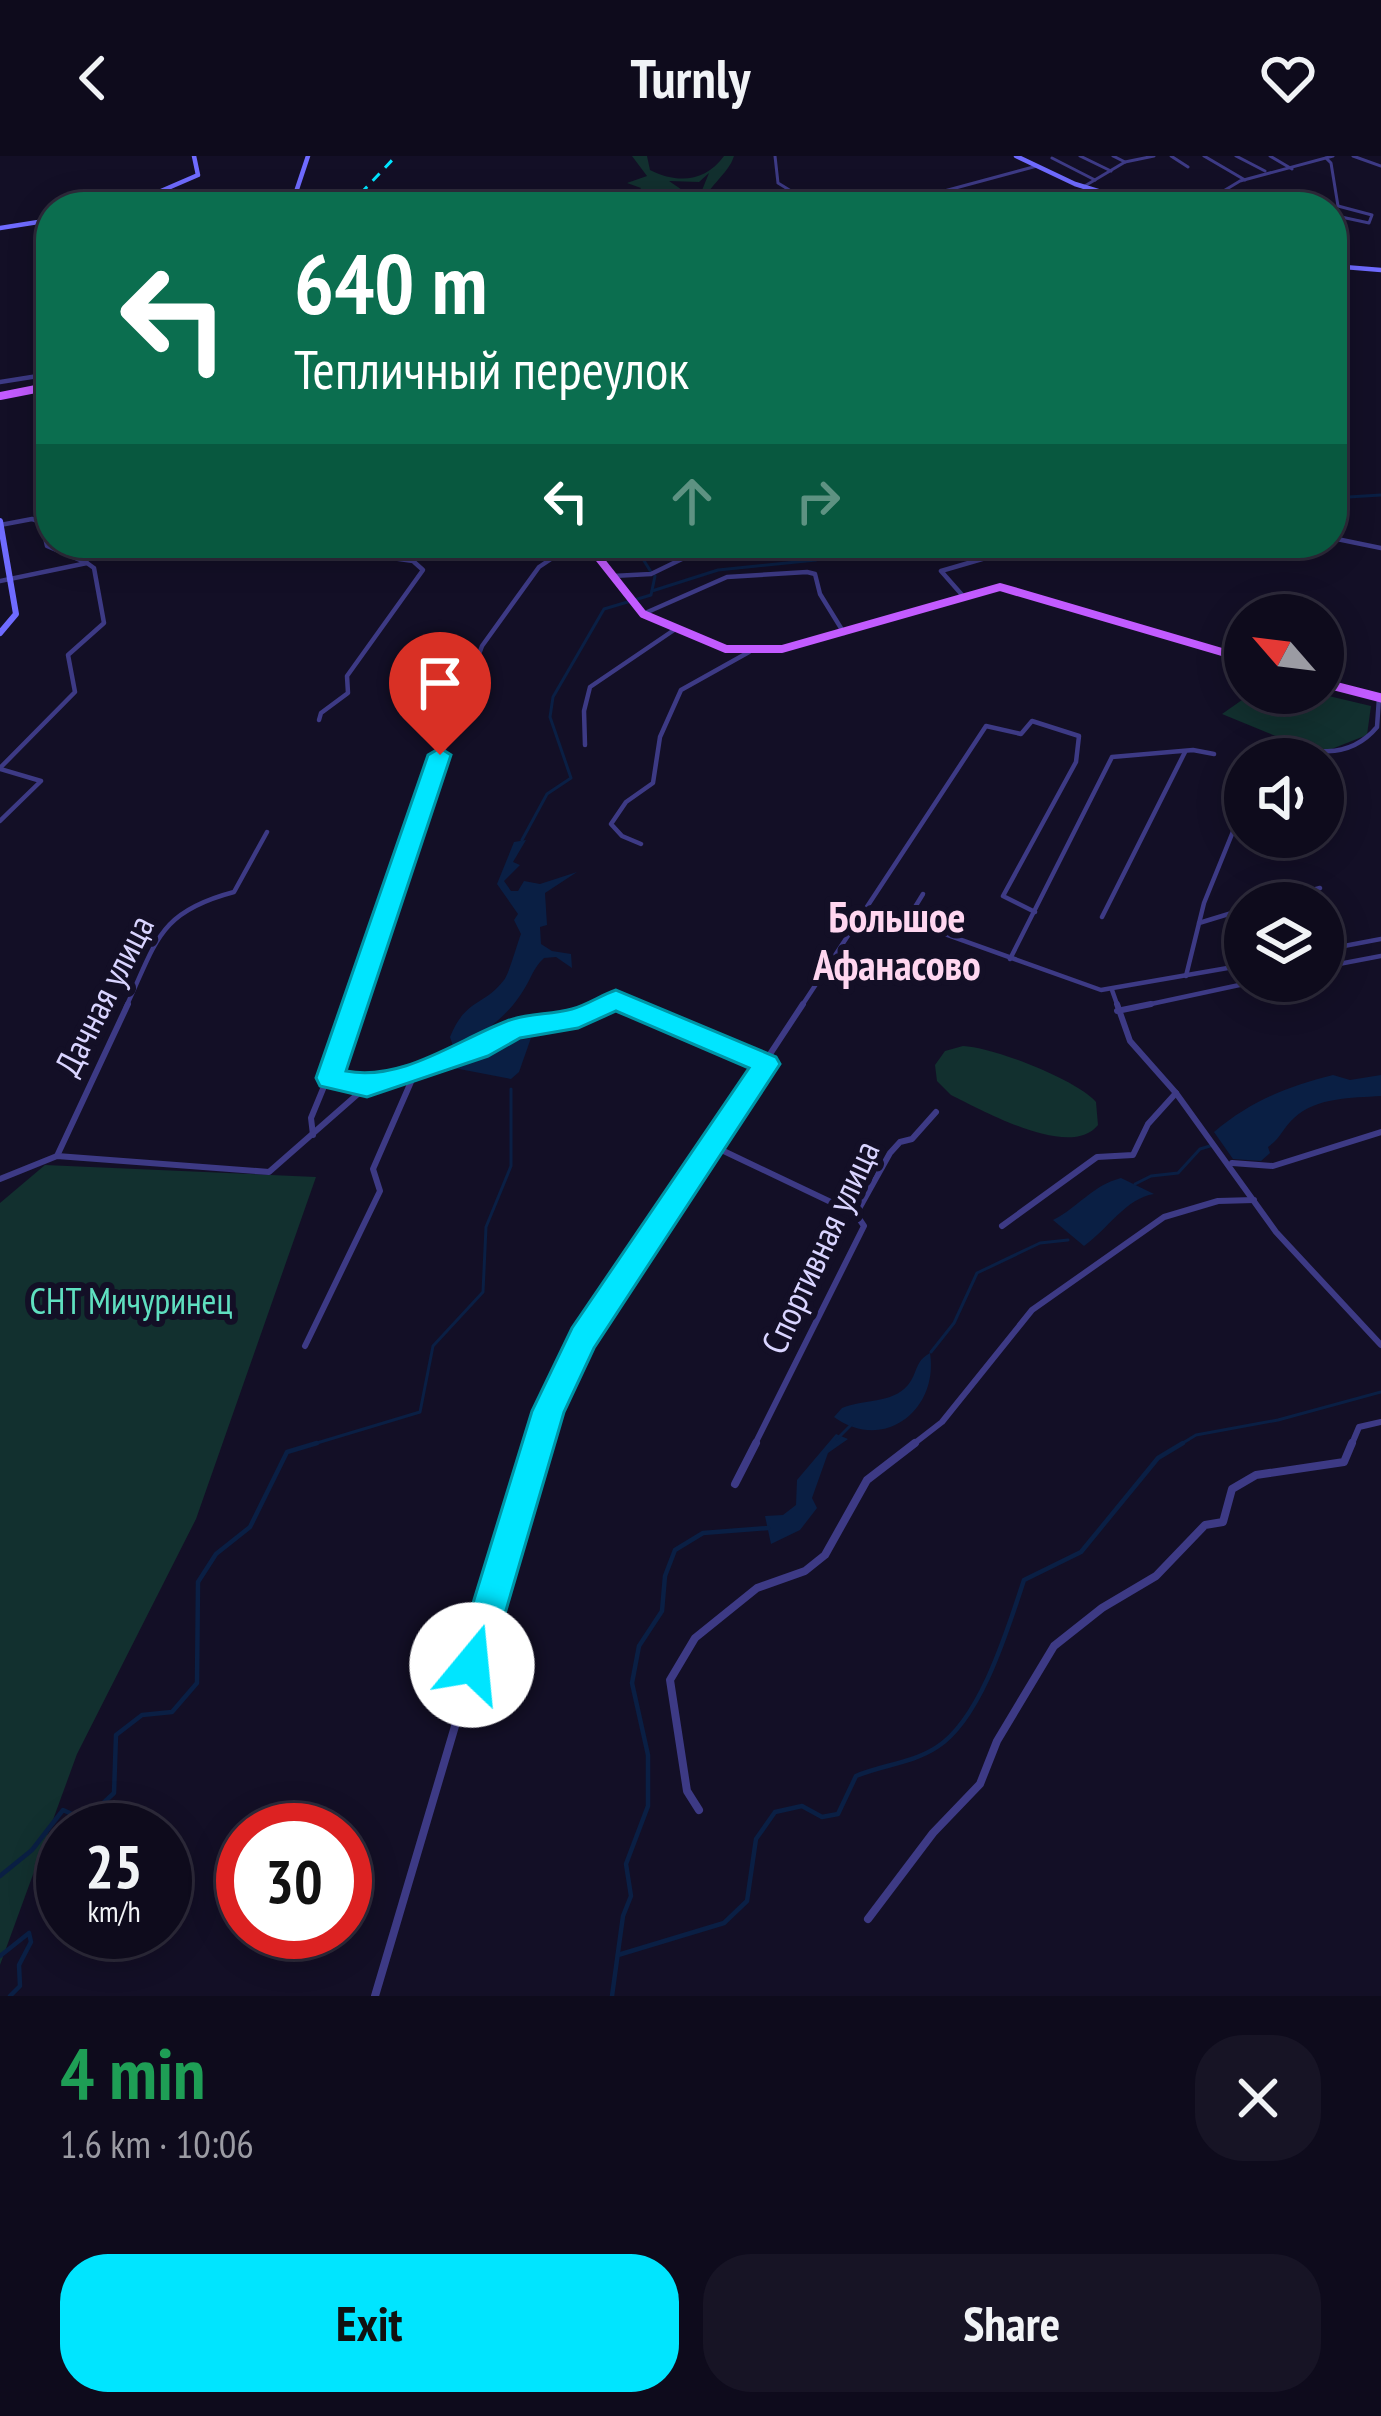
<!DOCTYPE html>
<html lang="en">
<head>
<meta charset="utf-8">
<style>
	body { margin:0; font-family:"PT Sans Narrow",sans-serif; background:#171425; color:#f1f3f6; height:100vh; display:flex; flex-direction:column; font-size:45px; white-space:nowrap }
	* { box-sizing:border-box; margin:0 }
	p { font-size:39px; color:#9b9ba3 }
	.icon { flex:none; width:66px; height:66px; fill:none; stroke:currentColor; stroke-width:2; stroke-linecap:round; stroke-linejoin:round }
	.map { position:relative; height:1840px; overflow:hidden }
	.side { display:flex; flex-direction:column; background:#0e0b1c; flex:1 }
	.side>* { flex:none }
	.top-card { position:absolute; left:36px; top:36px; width:1311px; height:366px; border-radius:48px; box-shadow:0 6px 30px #0003,0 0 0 3px #2e2b3b; background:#0b6e4f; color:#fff; overflow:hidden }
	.needle { width:78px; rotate:298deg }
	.tools { position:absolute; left:1224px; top:438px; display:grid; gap:24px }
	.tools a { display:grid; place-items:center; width:120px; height:120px; border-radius:50%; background:#0e0b1c; box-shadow:0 6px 30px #0003,0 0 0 3px #2e2b3b; font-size:60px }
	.speed { position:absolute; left:36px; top:1647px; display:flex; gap:24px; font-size:60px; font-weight:700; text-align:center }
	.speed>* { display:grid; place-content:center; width:156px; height:156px; border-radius:50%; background:#0e0b1c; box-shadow:0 6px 30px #0003,0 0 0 3px #2e2b3b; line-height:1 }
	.speed small { font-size:30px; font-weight:400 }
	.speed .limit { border:18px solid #d22; background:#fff; color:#111 }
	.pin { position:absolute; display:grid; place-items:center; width:102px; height:102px; color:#fff; margin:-123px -51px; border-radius:50% 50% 50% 0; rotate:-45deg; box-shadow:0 0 12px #0007 }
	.pin .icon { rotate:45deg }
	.me { position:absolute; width:132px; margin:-66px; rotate:17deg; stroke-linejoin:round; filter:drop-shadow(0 0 9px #0008) }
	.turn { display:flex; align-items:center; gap:42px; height:252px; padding:0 60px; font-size:54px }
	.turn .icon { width:156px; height:156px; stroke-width:2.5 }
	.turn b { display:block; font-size:84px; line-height:102px }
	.lanes { display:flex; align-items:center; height:114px; padding:0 60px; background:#0003; justify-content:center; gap:60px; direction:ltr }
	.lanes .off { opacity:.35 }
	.round { display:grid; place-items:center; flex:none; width:126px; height:126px; border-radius:48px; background:#171425 }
	.summary { display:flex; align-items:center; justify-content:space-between; height:204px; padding:0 60px }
	h1 { font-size:72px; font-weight:700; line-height:90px; color:#1e9e55 }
	.button { display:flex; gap:24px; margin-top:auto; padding:24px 60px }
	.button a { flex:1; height:138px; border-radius:48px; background:#00e5ff; color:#111; font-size:48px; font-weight:700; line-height:138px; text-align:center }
	.button a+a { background:#171425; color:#f1f3f6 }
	header { display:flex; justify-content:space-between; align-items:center; height:156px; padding:0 60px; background:#0e0b1c; font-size:54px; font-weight:700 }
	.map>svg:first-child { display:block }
	.green { fill:#12302f }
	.water { fill:#0a1f44 }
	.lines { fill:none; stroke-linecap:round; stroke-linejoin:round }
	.stream-far1 { stroke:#0a1f44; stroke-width:3 }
	.stream { stroke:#0a1f44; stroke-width:4.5 }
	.street-far3 { stroke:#3d3a85; stroke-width:3 }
	.street-far2 { stroke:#3d3a85; stroke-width:4.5 }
	.street-far1 { stroke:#3d3a85; stroke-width:6 }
	.street { stroke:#3d3a85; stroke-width:8 }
	.secondary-far1 { stroke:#6f6bff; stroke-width:4.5 }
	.secondary { stroke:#6f6bff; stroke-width:6 }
	.primary-far1 { stroke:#c25bff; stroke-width:8 }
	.primary { stroke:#c25bff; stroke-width:9 }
	.rail { stroke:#00e5ff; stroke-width:3; stroke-dasharray:10 8; stroke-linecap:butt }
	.route { fill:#00e5ff; stroke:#0095a6; stroke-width:3 }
	.labels { text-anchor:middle; stroke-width:12; stroke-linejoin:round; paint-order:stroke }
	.street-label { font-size:36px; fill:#d9d4ff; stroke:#130f26 }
	.park-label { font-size:36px; fill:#5fe0c0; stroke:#130f26 }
	.quarter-label { font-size:42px; font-weight:bold; fill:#ffd6f0; stroke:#130f26 }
</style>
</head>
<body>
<header><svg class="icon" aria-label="back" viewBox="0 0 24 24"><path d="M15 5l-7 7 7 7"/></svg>Turnly<svg class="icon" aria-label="heart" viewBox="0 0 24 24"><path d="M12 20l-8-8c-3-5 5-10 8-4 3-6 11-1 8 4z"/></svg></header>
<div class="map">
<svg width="1381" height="1840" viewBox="0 0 1381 1840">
	<rect width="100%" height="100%" fill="#130f26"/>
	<!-- green -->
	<g class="green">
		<path d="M 632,0 L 647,0 L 650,14 C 678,28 705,26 724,0 L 734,0 C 729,18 703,34 702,51 L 696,49 L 709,17 L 699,26 L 669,25 L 688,38 L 682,43 L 684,51 L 626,51 L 641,32 L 627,27 L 647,20 Z"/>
		<polygon points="1252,537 1316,537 1371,550 1367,579 1319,598 1222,558"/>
		<path d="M 963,890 C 993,891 1077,924 1096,946 L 1098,969 C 1070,1004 984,955 951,939 L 937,925 L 935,909 L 945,895 Z"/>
		<polygon points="45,1009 316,1021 196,1363 77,1598 0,1809 0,1047"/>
	</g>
	<!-- water -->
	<g class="water">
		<path d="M 526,684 L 513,706 L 520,709 L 504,725 L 511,735 L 518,735 L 524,725 L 540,728 L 577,716 L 545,737 L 547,769 L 540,771 L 541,788 L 552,795 L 571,798 L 572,812 L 556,801 L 544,802 C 533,812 531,823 523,835 C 508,860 480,882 453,890 L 450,881 C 466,842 483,851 504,824 C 509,818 517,788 521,778 L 514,764 L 518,758 L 497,728 L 514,686 Z"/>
		<polygon points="531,882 519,916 511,923 454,912 509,886"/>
		<path d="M 1333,919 L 1350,924 L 1381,919 L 1381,940 C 1351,942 1317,941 1294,962 C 1283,972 1281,982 1268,991 L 1270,997 L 1261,1005 L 1233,1003 L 1214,976 C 1251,945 1286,931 1333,919 Z"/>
		<path d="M 1121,1022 L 1154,1038 C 1126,1042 1107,1074 1084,1090 L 1053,1064 C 1079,1051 1091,1030 1121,1022 Z"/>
		<path d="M 930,1197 C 939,1254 884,1297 834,1261 L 842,1252 C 863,1243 892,1248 908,1229 C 918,1217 914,1206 930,1197 Z"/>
		<polygon points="836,1278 848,1283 828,1297 812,1342 817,1352 800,1374 771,1388 765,1360 783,1359 796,1349 797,1324"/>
	</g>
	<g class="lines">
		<!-- stream-far1 -->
		<g class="stream-far1">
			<polyline points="1332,342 1381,339"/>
			<polyline points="651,416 643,403 654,387"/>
			<polyline points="652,435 718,414 816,404 825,387"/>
			<polyline points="522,684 547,638 571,622 550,561 553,541 604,453 651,439 655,420"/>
			<polyline points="1135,1028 1151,1020 1178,1017 1200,993 1210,990"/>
			<polyline points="931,1196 954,1167 977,1117 1040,1087 1068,1084"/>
			<polyline points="837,1283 852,1268"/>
			<polyline points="307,1290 420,1256 433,1190 483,1136 486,1071 511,1010 511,933"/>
			<polyline points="1178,1290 1196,1279 1278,1264 1381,1236"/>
		</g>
		<!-- stream -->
		<g class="stream">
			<polyline points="0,1720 32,1694 63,1654 85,1664 114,1637 116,1579 142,1559 172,1556 197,1527 198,1426 216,1398 250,1371 287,1296 317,1287"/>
			<path d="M 618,1799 L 724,1767 L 747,1745 L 756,1683 L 775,1656 L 802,1650 L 822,1661 L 838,1658 L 856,1620 C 882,1609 913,1607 937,1591 C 981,1563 1008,1472 1024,1424 L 1081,1396 L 1158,1302 L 1183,1287"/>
			<polyline points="0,1800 29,1777 31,1786 19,1809 20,1830 10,1840"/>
			<polyline points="612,1840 623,1760 631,1740 626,1708 648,1650 648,1599 632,1527 639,1490 662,1455 665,1420 675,1394 703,1377 768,1372"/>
		</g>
		<!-- street-far3 -->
		<g class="street-far3">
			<polyline points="775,0 778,27 817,51"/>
			<polyline points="1080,0 1111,15"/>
			<polyline points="1113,0 1125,6"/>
			<polyline points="1171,0 1188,11"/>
			<polyline points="1204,0 1245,24"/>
			<polyline points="1236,0 1265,15"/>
			<polyline points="1270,0 1292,13"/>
			<polyline points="1353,0 1381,10"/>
			<polyline points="1052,2 1095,24"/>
			<polyline points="1326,2 1331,7 1338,50 1372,59 1369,67 1332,59"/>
			<polyline points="1083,31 1125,6 1154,0"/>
			<polyline points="1220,37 1288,51"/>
			<polyline points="885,51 1037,10"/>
			<polyline points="1108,51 1117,42"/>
			<polyline points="1197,51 1240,25 1333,0"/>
			<polyline points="19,223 51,218"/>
		</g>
		<!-- street-far2 -->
		<g class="street-far2">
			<polyline points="0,226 38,220"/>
			<polyline points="0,369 32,363 51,369"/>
			<polyline points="1332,382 1381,392"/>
			<polyline points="613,420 651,418 715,387"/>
			<polyline points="0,425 87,407 47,390 44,377 51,370"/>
			<polyline points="963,440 941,415 1037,387"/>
			<polyline points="643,458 727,421 807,416 815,418 820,438 844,477"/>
			<polyline points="319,564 321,557 348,537 347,520 423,414 413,405 392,402 399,387"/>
			<polyline points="585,589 584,555 590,531 674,474"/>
			<path d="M 1263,603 L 1270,585 C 1309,596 1348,606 1377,571 L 1379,542"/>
			<polyline points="0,612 75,536 68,499 104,467 94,412 87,407"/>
			<polyline points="0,613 41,625 0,665"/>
			<polyline points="641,688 622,680 611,668 626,646 653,627 660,581 681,534 749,496"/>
			<polyline points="1264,747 1320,732"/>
			<polyline points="1102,761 1185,596"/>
			<polyline points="863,762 889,758 1101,834 1245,809"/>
			<polyline points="907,764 923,738"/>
			<polyline points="1199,767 1245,753"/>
			<polyline points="1323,794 1381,783"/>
			<polyline points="1010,803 1112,601 1193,594 1214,598"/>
			<polyline points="1323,811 1381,800"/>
			<polyline points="1186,820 1204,747 1245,646"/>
			<polyline points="1112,834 1118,851"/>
			<path d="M 126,851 C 157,785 158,756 234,736 L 267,676"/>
			<polyline points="357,851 415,671 482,490 539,411 575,387"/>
			<polyline points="600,851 616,844 632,851"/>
			<polyline points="801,851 986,570 1021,578 1032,565 1079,580 1076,606 1003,740 1035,756"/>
			<polyline points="1137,851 1258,825"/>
		</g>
		<!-- street-far1 -->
		<g class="street-far1">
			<polyline points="625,848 767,908"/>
			<polyline points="1117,848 1130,885 1176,937 1276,1076 1381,1189"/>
			<polyline points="1117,855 1151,848"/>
			<path d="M 330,922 C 402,938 451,894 516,872 C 548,862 573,865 606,848"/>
			<polyline points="313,979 311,962 358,848"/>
			<polyline points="711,989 856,1058"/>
			<polyline points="57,1000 128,848"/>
			<polyline points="1232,1007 1273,1010 1381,976"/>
			<polyline points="0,1023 57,1000 269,1016 367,930"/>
			<polyline points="856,1058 890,997 900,986 912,983 936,956"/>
			<polyline points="1002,1070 1097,1001 1133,999 1148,968 1176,937"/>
			<polyline points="305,1190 380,1035 373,1013 414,919"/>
			<polyline points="538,1290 548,1255 583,1182 803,848"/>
			<polyline points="754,1290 864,1070 856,1058"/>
			<polyline points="911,1290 942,1266 1032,1154 1164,1061 1218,1045 1254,1044"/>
			<polyline points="1351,1290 1359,1271 1381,1266"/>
		</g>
		<!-- street -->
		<g class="street">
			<polyline points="735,1328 756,1287"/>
			<polyline points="699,1654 687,1635 670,1524 695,1482 757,1432 805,1415 825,1399 867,1324 915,1287"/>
			<polyline points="868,1763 933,1677 980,1628 997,1585 1054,1490 1102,1452 1156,1420 1205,1369 1223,1366 1232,1333 1256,1319 1344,1306 1352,1287"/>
			<polyline points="375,1840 539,1287"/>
		</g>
		<!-- secondary-far1 -->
		<g class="secondary-far1">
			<polyline points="1016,0 1075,28 1150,51"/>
			<polyline points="124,51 198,19 194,0"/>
			<polyline points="291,51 308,0"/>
			<polyline points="0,72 51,64"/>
			<polyline points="1332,110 1381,114"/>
		</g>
		<!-- secondary -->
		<polyline class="secondary" points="0,365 16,458 0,477"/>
		<!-- primary-far1 -->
		<g class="primary-far1">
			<polyline points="0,240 51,230"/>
			<polyline points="587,387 643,458 726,493 782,493 1000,431 1239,501"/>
		</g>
		<!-- primary -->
		<g class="primary">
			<polyline points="1229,498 1245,503"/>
			<polyline points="1323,527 1381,542"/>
		</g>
		<!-- rail -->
		<polyline class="rail" points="348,51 396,0"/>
	</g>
	<!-- route -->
	<path class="route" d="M 440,592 L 451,599 L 346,915 C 402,926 457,884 507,865 C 527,857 551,859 572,853 C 587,849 601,839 616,834 L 776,901 L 780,908 L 594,1192 L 564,1256 L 490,1509 L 485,1522 L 472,1527 L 459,1522 L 454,1509 L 532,1255 L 572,1172 L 749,912 L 616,855 L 578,872 L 520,882 L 488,900 L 367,941 L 320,930 L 316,922 L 428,599 Z"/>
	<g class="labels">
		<!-- street labels -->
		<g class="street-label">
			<text transform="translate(104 839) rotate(-63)" y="13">Дачная улица</text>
			<text transform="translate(820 1091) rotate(-65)" y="13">Спортивная улица</text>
		</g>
		<!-- park labels -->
		<g class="park-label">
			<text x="131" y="1158">СНТ Мичуринец</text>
		</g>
		<!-- quarter labels -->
		<g class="quarter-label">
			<text x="897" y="776">Большое<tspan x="897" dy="48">Афанасово</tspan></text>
		</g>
	</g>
</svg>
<div class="tools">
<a><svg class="needle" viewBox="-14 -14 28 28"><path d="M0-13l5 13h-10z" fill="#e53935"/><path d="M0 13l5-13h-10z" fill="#9b9ba3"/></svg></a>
<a><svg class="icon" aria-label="sound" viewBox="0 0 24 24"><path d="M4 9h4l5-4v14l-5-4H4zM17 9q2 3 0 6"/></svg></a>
<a><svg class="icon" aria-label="layers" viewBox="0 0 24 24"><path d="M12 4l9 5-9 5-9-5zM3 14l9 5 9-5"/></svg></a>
</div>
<div class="speed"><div>25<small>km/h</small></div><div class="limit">30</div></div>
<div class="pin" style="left:440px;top:599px;background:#d93025"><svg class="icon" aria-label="arrive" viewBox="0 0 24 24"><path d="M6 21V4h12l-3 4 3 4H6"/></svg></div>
<svg class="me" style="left:472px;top:1509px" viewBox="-20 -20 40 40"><circle r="19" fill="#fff"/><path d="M0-13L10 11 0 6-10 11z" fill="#00e5ff"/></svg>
<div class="top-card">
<div class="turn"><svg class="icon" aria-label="left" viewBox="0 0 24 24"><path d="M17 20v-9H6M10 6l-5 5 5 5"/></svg><div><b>640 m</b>Тепличный переулок</div></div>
<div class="lanes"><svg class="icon" aria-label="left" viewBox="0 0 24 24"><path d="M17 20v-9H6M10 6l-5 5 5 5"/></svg><svg class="icon off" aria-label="ahead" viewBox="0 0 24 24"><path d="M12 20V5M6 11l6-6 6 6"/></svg><svg class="icon off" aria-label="right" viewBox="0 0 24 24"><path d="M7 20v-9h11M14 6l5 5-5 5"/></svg></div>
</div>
</div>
<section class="side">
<div class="summary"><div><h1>4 min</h1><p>1.6 km · 10:06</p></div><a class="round"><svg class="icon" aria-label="close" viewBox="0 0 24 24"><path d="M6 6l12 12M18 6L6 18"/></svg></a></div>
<div class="button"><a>Exit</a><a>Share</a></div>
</section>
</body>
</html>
